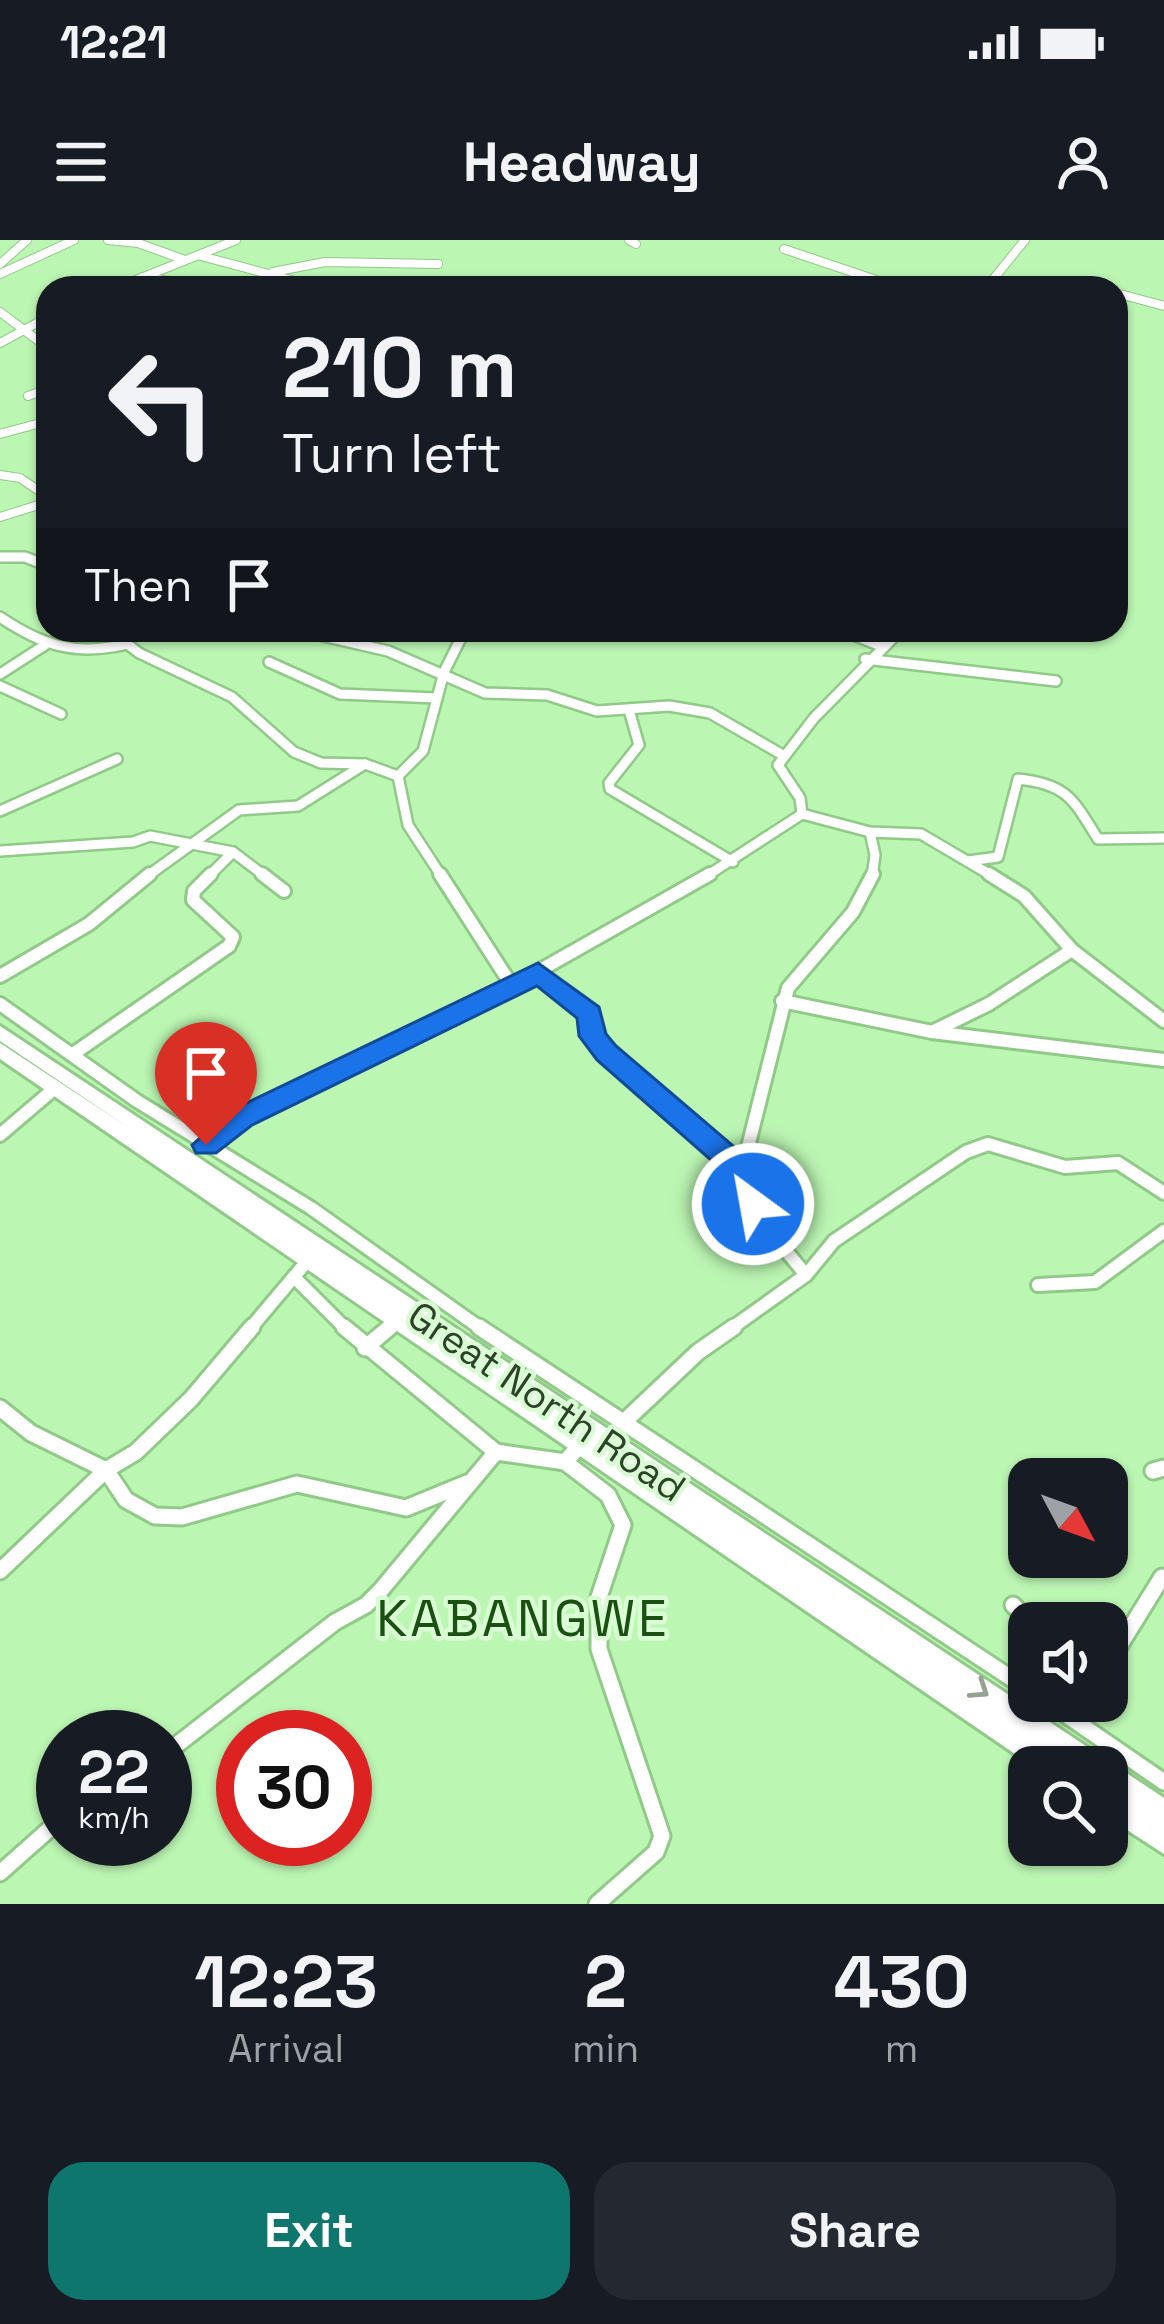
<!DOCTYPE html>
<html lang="en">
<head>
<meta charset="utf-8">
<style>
	body { margin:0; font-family:"Space Grotesk",sans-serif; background:#242831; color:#f1f3f6; height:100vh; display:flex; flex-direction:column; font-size:45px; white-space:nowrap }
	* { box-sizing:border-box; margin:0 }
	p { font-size:39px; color:#9ea1a6 }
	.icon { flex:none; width:66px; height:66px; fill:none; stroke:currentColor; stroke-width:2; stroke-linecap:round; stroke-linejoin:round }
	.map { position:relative; height:1664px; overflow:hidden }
	.drawer { display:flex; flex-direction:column; background:#171b24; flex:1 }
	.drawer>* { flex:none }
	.hud { position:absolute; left:36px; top:36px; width:1092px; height:366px; border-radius:36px; box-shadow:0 3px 9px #0004; background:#171b24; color:#f1f3f6; overflow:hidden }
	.needle { width:78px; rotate:131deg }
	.buttons { position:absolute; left:1008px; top:1218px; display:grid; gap:24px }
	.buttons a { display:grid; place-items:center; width:120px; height:120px; border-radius:24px; background:#171b24; box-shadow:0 3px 9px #0004; font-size:60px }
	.speed { position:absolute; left:36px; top:1470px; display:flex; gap:24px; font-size:60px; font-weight:700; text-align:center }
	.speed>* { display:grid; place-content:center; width:156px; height:156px; border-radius:50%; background:#171b24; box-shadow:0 3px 9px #0004; line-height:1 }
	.speed small { font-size:30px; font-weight:400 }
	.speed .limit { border:18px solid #d22; background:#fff; color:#111 }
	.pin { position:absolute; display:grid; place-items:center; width:102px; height:102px; color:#fff; margin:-123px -51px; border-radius:50% 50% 50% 0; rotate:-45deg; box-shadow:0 0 12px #0007 }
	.pin .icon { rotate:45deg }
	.me { position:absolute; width:132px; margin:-66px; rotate:328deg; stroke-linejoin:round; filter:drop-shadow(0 0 9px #0008) }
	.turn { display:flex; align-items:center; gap:42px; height:252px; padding:0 48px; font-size:54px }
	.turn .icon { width:156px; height:156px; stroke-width:2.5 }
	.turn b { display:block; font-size:84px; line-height:102px }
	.then { display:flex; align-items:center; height:114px; padding:0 48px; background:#0003; gap:24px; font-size:45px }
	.eta { display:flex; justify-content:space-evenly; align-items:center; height:204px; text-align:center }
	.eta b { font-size:72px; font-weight:800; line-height:84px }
	.cta { display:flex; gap:24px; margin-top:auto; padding:24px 48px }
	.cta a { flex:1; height:138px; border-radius:36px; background:#0f766e; color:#fff; font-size:48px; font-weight:800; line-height:138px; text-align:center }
	.cta a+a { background:#242831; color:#f1f3f6 }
	.status { display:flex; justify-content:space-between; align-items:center; height:84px; padding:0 60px; background:#171b24; direction:ltr }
	.status svg { height:33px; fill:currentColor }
	header { display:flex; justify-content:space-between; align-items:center; height:156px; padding:0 48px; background:#171b24; font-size:54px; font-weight:800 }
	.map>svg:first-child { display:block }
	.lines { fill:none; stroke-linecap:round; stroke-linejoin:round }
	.minor-far3-casing { stroke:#91c988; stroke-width:10 }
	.minor-far2-casing { stroke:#91c988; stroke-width:14 }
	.minor-far1-casing { stroke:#91c988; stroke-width:18 }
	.minor-casing { stroke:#91c988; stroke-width:21 }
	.primary-casing { stroke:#91c988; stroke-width:6 }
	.minor-far3 { stroke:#fff; stroke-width:8 }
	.minor-far2 { stroke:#fff; stroke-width:9 }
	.minor-far1 { stroke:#fff; stroke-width:12 }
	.minor { stroke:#fff; stroke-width:15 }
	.primary { fill:#fff; fill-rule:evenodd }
	.oneway { stroke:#96a194 }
	.route { fill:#1a73e8; stroke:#114b97; stroke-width:3 }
	.labels { text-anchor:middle; stroke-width:9; stroke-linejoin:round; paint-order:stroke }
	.street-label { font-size:39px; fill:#2c4328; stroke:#d9fcd4 }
	.near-neighbourhood-label { font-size:51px; letter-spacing:3px; fill:#1b5013; stroke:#d9fcd4 }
</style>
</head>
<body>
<div class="status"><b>12:21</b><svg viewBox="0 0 49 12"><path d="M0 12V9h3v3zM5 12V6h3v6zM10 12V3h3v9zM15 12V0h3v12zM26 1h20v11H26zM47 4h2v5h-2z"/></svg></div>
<header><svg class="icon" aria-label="menu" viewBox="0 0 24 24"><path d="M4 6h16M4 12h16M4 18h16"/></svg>Headway<svg class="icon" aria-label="person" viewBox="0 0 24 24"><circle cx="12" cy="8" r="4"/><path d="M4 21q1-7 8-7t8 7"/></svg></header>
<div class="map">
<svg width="1164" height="1664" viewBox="0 0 1164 1664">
	<rect width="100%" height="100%" fill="#bcf6b3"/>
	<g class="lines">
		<!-- minor-far3 casing -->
		<g class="minor-far3-casing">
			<g id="minor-far3">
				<polyline points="108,0 138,3 185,20"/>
				<polyline points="629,0 636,4"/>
				<polyline points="784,9 900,48"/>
				<polyline points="201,16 321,48"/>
				<polyline points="0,24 27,0"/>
				<polyline points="273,32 325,22 438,24"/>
				<polyline points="0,34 74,0"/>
				<polyline points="143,37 215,48"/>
				<polyline points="116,48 236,0"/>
				<polyline points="986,48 1025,0"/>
				<polyline points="1116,53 1164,66"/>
				<polyline points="0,72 48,108"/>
				<polyline points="0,103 48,77"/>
				<polyline points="28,156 48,149"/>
				<polyline points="0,194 48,181"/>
				<polyline points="0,235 20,238 48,257"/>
				<polyline points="0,277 48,262"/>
			</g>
		</g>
		<!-- minor-far2 casing -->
		<g class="minor-far2-casing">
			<g id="minor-far2">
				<polyline points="0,317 25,317 48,326"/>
				<path d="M 0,377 C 43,406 76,416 127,404"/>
				<polyline points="109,390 139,413 232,457 294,512 321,523 365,524 398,536"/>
				<polyline points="297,390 388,411 485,453 547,455 597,471 669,466 710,473 781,514"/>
				<polyline points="841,390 881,406"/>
				<polyline points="865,419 1056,441"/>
				<polyline points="269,422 340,454 437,458"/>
				<polyline points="0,434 45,405"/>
				<polyline points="0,446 61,474"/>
				<polyline points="629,470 639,505 609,543 610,549 733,622"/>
				<polyline points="0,571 117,519"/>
				<polyline points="802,574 870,592 921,594 994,637"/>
				<polyline points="870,592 875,615 872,637"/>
				<polyline points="0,611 133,602 150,596 233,612 208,637"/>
				<polyline points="233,612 266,637"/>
				<path d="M 968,621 L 998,617 L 1018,539 C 1067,544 1073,559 1098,599 L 1164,598"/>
				<polyline points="146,637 239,570 298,566 365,524"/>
				<polyline points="442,637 408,585 398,536 423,511 444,432 465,390"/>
				<polyline points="705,637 802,574 800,558 778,525 814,478 901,390"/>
			</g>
		</g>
		<!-- minor-far1 casing -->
		<g class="minor-far1-casing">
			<g id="minor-far1">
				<polyline points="262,634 284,651"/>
				<polyline points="440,634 514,749"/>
				<polyline points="989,634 1024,656 1072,710 1164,781"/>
				<polyline points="538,732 589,774 593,796 606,813 748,936"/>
				<polyline points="0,736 89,684 150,634"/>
				<polyline points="782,761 932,792 1164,820"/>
				<polyline points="0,764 137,861 311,968 483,1090"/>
				<polyline points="934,791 989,764 1072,710"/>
				<polyline points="73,814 229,706 233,697 193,660 194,651 211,634"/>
				<polyline points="0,895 55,848"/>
				<polyline points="206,905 242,878 528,737 710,634"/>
				<polyline points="806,1035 773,995 755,964 746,915 788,748 853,672 873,634"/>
				<polyline points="294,1037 347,1090"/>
				<polyline points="1038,1045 1095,1042 1164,991"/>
				<polyline points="249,1090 308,1020"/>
				<polyline points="387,1090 399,1079"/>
				<polyline points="729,1090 806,1035 834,1001 966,912 988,904 1065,927 1118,923 1164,953"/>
			</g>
		</g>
		<!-- minor casing -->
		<g class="minor-casing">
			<g id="minor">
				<polyline points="344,1087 496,1212 565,1222"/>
				<polyline points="479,1087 1029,1450"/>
				<polyline points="365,1108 390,1087"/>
				<polyline points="0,1168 31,1193 106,1230 126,1260 155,1276 182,1277 297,1244 406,1268 467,1243"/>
				<polyline points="626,1180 698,1112 734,1087"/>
				<polyline points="582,1203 565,1222 608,1255 623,1285 599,1357 599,1409 662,1596 656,1612 597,1664"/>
				<polyline points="1153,1231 1164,1228"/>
				<polyline points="0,1331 106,1230 136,1212 191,1159 252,1087"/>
				<polyline points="1013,1365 1031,1383"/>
				<polyline points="1107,1426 1162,1337"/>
				<polyline points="1046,1461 1164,1542"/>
				<polyline points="165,1514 335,1382 366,1365 381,1350 496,1212"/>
				<polyline points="0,1633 63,1577"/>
			</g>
		</g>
		<!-- primary casing -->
		<g class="primary-casing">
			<polygon id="primary" points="0,786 1104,1518 1106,1523 1116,1526 1164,1558 1164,1614 1107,1577 1107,1527 1073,1527 1066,1522 1068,1527 1034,1527 0,819 0,803 129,888 0,801"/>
		</g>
		<!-- minor-far3 -->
		<use href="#minor-far3" class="minor-far3"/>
		<!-- minor-far2 -->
		<use href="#minor-far2" class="minor-far2"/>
		<!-- minor-far1 -->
		<use href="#minor-far1" class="minor-far1"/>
		<!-- minor -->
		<use href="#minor" class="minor"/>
		<!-- primary -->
		<use href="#primary" class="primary"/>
	</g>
	<!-- one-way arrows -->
	<defs><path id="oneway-chevron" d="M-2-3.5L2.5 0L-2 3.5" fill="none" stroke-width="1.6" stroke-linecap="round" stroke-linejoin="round" transform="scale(3)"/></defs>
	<use class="oneway" href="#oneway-chevron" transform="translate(980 1450) rotate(34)"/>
	<!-- route -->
	<polygon class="route" points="538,723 599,767 606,794 616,806 759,928 768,964 764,973 743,973 735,941 597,820 579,796 577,778 537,746 252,885 216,913 196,913 192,905 232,870"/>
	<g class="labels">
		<!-- street labels -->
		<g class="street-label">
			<text transform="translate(547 1161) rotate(34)" y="14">Great North Road</text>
		</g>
		<!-- near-neighbourhood labels -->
		<g class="near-neighbourhood-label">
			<text x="523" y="1396">KABANGWE</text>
		</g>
	</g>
</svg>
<div class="buttons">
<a><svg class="needle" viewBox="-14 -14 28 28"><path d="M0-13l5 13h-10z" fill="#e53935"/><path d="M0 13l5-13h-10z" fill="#9ea1a6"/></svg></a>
<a><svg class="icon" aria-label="sound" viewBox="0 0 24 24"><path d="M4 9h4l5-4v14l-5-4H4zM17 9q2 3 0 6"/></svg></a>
<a><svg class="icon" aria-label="search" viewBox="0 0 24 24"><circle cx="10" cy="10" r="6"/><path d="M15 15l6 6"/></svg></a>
</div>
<div class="speed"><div>22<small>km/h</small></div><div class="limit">30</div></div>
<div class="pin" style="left:206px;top:905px;background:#d93025"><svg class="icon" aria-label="arrive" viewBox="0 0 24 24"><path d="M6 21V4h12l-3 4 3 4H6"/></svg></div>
<svg class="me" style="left:753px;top:964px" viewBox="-20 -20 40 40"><circle r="17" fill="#1a73e8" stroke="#fff" stroke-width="3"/><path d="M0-11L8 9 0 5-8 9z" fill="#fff"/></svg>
<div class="hud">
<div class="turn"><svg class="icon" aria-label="left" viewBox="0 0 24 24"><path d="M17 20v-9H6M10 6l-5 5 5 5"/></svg><div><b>210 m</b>Turn left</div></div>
<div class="then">Then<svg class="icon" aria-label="arrive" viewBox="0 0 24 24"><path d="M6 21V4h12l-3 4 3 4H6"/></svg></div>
</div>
</div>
<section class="drawer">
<div class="eta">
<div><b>12:23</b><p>Arrival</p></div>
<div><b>2</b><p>min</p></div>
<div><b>430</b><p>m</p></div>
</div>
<div class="cta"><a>Exit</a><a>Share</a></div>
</section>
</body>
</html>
